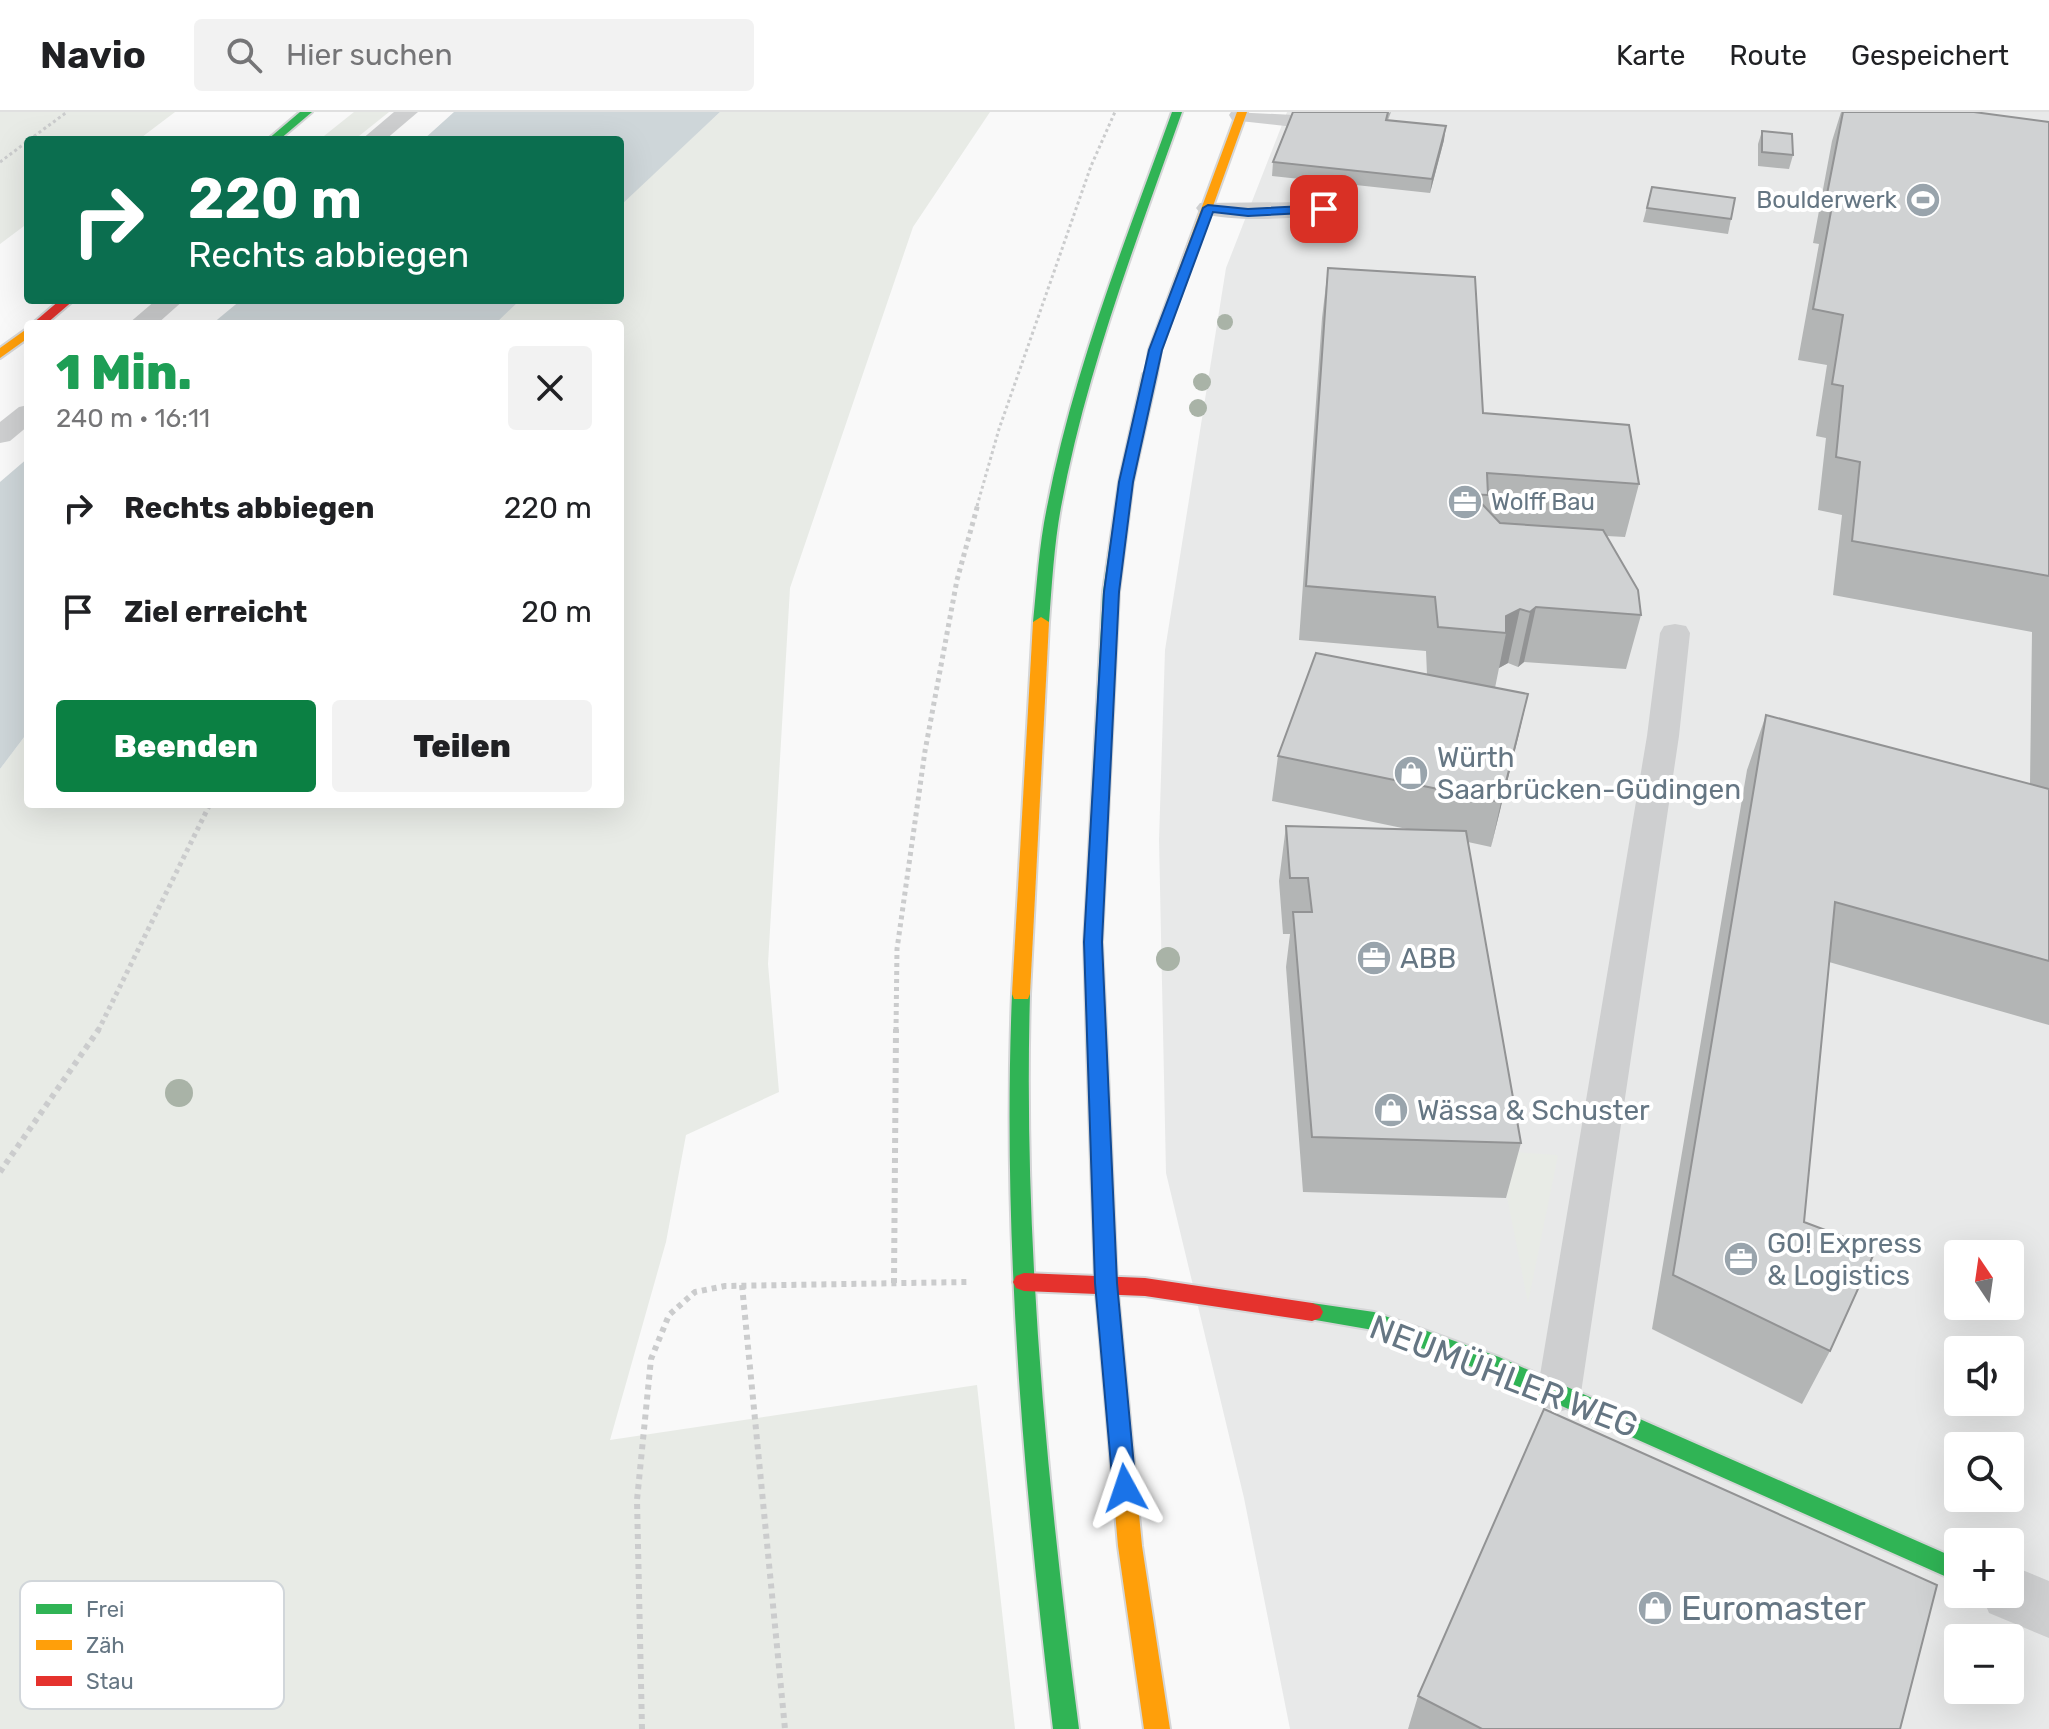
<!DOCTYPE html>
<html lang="de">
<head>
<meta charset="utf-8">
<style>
	body { margin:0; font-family:Rubik,sans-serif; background:#f2f2f2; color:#202124; height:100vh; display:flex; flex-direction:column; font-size:30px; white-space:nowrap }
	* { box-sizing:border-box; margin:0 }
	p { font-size:26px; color:#757577 }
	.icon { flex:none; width:44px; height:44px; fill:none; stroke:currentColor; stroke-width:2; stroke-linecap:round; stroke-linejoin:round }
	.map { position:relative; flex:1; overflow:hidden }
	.details { position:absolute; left:24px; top:208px; width:600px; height:488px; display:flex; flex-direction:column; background:#fff; border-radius:8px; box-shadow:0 8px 32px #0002 }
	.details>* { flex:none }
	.guide { position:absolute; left:24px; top:24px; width:600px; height:168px; border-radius:8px; box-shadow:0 8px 32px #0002; background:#0b6e4f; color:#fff; overflow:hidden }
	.needle { width:52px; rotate:347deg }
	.controls { position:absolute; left:1944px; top:1128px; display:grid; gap:16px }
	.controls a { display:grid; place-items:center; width:80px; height:80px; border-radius:8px; background:#fff; box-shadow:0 8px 32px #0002; font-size:40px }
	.pin { position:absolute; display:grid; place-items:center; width:68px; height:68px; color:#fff; margin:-34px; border-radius:16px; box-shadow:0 4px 12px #0006 }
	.me { position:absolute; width:88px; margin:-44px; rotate:355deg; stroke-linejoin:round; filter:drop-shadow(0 0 6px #0008) }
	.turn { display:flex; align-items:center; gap:28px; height:168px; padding:0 32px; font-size:36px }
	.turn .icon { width:104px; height:104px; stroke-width:2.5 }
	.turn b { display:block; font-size:56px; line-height:68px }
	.round { display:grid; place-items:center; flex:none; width:84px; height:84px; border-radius:8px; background:#f2f2f2 }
	.overview { display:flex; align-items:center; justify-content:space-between; height:136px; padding:0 32px }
	h1 { font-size:48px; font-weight:800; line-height:60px; color:#1e9e55 }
	.cta { display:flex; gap:16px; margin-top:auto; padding:16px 32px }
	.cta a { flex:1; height:92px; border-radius:8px; background:#0b8043; color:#fff; font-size:32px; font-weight:800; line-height:92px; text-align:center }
	.cta a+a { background:#f2f2f2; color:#202124 }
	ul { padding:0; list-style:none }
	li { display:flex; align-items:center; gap:24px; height:104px; padding:0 32px }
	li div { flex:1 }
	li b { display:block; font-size:30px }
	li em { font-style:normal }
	header { display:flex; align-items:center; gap:48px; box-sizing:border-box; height:112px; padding:0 40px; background:#fff; border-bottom:2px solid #e0e0e0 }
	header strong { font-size:38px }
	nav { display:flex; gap:44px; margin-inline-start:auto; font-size:28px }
	.search { width:560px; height:72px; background:#f2f2f2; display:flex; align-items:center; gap:20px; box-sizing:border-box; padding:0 28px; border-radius:8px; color:#757577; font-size:30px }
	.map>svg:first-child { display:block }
	.built { fill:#e8e9e9; fill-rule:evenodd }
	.green { fill:#e8ebe6 }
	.water { fill:#ced6d9 }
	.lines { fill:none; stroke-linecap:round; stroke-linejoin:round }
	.fast-casing { stroke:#d5d6d7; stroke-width:4 }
	.slow-casing { stroke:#d5d6d7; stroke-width:4 }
	.jam-casing { stroke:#d5d6d7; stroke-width:4 }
	.path-far2 { stroke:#cbcccd; stroke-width:3; stroke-dasharray:3 3; stroke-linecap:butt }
	.path-far1 { stroke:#cbcccd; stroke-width:5; stroke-dasharray:4 4; stroke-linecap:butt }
	.path { stroke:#cbcccd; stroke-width:6; stroke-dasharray:5 5; stroke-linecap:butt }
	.lane { fill:#cecfd0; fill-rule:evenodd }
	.street { fill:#cecfd0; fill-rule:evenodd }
	.fast { fill:#30b455; fill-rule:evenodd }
	.slow { fill:#ff9f0a; fill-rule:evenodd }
	.jam { fill:#e5322d; fill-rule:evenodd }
	.tree { fill:#a9b3a7 }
	.wall { fill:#b3b5b5 }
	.shaded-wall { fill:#929394 }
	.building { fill:#d0d2d3; stroke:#929394; stroke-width:2 }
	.route { fill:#1a73e8; stroke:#114b97; stroke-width:2 }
	.labels { text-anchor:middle; stroke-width:8; stroke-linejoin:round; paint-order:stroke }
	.far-poi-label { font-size:24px; fill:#657683; stroke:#fff; text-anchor:end }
	.poi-label { font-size:28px; fill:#657683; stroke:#fff; text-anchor:start }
	.near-street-label { font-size:34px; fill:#657683; stroke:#fff }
	.near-poi-label { font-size:34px; fill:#657683; stroke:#fff; text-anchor:start }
	.key { fill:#fff; stroke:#d1d6da; stroke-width:2 }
	.key-label { font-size:22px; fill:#657683 }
</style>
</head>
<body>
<header>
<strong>Navio</strong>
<div class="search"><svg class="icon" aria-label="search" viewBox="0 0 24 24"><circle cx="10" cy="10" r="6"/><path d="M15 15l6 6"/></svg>Hier suchen</div>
<nav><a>Karte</a><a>Route</a><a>Gespeichert</a></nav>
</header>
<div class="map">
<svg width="2049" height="1617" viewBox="0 0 2049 1617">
	<rect width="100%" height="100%" fill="#f9f9f9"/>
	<!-- built -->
	<path class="built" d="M 1287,0 L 2049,0 L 2049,1617 L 1290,1617 L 1244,1386 L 1166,1061 L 1159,728 L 1165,538 L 1226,156 ZM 1958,1142 L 2010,1142 L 2010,1194 L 1958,1194 ZM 1958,1238 L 2010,1238 L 2010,1290 L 1958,1290 ZM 1958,1334 L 2010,1334 L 2010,1386 L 1958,1386 ZM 1958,1430 L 2010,1430 L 2010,1482 L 1958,1482 ZM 1958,1526 L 2010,1526 L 2010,1578 L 1958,1578 Z"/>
	<!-- green -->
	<g class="green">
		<polygon points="0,0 175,0 138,28 28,28 28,111 0,132"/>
		<polygon points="354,0 389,0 354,28 319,28"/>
		<polygon points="720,0 990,0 913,115 790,476 768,852 779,980 686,1023 666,1130 610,1328 977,1273 1015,1617 0,1617 0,657 28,620 28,692 620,692 620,212 492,212 518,188 620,188 620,93"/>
		<polygon points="1498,1039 1558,1043 1528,1191"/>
	</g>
	<!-- water -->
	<g class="water">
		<polygon points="454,0 720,0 620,94 620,28 423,28"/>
		<polygon points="241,188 520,188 495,212 212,212"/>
		<polygon points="28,346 28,620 0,657 0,370"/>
	</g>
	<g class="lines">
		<!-- fast casing -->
		<g class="fast-casing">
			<g id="fast">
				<polygon points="300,0 312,0 279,28 267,28"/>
				<path d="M 1172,0 L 1182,0 C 1136,130 1086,259 1061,395 C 1054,433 1052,472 1049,510 L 1041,515 L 1036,513 L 1033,510 C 1037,472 1039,433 1047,395 C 1073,259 1125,130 1172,0 Z"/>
				<polygon points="1150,258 1157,262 1133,370 1119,480 1102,830 1107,936 1104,941 1090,941 1087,936 1084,830 1103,480 1119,370 1143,262"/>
				<path d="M 1021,875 L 1028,877 L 1030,882 C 1023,1129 1047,1372 1079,1617 L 1053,1617 C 1024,1372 1002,1129 1012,882 L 1014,877 Z"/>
				<polygon points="1312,1191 1374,1200 1499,1245 1958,1447 1958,1470 1483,1259 1373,1218 1304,1206 1301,1200 1304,1194"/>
			</g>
		</g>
		<!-- slow casing -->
		<g class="slow-casing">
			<g id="slow">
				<polygon points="1237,0 1247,0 1161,238 1157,262 1145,265 1149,238"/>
				<polygon points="28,216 28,226 0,246 0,236"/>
				<polygon points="1041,505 1049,510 1030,882 1028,887 1014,887 1012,882 1033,510"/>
				<polygon points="1097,929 1104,931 1107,936 1117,1171 1142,1434 1170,1617 1144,1617 1118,1434 1095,1171 1087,936 1090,931"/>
			</g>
		</g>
		<!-- jam casing -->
		<g class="jam-casing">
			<g id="jam">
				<polygon points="60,188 74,188 46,212 32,212"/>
				<polygon points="1024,1161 1145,1166 1312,1191 1320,1194 1323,1200 1320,1206 1312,1209 1145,1184 1024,1179 1016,1176 1013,1170 1016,1164"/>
			</g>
		</g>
		<!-- path-far2 -->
		<g class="path-far2">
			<polyline points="29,28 67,0"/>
			<polyline points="0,50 28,29"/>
			<polyline points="977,394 999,317 1091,54 1115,0"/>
		</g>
		<!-- path-far1 -->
		<g class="path-far1">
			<polyline points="98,919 210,692"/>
			<polyline points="896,919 897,837 925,639 957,468 978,392"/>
		</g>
		<!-- path -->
		<g class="path">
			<polyline points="0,1060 99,917"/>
			<polyline points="894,1171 896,917"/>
			<polyline points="742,1173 785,1617"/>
			<polyline points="642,1617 637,1388 651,1247 669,1203 695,1180 725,1174 967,1170"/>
		</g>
		<!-- lane -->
		<g class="lane">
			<polygon points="394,0 418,0 385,28 361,28"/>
			<polygon points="1231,0 1294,3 1305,9 1294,15 1240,9 1232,8 1229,3"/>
			<path d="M 1334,64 L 1342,66 L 1345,71 L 1332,102 L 1324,104 C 1283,106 1240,111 1200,101 L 1196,96 L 1200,91 L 1315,90 L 1326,66 Z"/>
			<polygon points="156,188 184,188 157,212 128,212"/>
			<polygon points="28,293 28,314 10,329 0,331 0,310 19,295"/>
			<polygon points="1675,512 1686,514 1690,521 1679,624 1581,1281 1575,1295 1559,1300 1543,1295 1537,1281 1647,624 1660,521 1664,514"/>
		</g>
		<!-- street -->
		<polygon class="street" points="2010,1453 2049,1469 2049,1526 1989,1501 1981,1482 2010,1482"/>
		<!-- fast -->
		<use href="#fast" class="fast"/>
		<!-- slow -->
		<use href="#slow" class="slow"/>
		<!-- jam -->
		<use href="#jam" class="jam"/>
	</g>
	<!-- trees -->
	<g class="tree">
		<circle cx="1225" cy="210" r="8"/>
		<circle cx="1202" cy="270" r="9"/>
		<circle cx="1198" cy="296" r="9"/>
		<circle cx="1168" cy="847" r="12"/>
		<circle cx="179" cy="981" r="14"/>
	</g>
	<!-- wall -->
	<g class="wall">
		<polygon points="1391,0 1388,8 1444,28 1430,81 1272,64 1273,50"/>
		<polygon points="1841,0 1974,0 2049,10 2049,913 1829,850 1804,1110 1830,1239 1802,1292 1652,1217 1747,658 1766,603 2030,672 2032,520 1833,483 1842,403 1818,398 1826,326 1816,324 1827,253 1798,248 1819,132 1813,131 1832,29"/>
		<polygon points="1762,19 1793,43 1789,57 1758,54 1758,32"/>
		<polygon points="1652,75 1731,107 1728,122 1643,110"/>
		<polygon points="1328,156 1483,301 1639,372 1625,425 1607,424 1641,503 1626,557 1524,550 1518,555 1508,551 1499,556 1495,576 1528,582 1491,735 1468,730 1521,1031 1506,1086 1303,1080 1286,855 1290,822 1283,822 1279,769 1286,714 1407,717 1272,689 1278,644 1427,563 1426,539 1299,528 1322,206"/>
		<polygon points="1418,1584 1900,1617 1408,1617"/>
	</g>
	<!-- shaded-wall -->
	<g class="shaded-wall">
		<polygon points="1446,14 1444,28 1430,81 1432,67"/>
		<polygon points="1536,495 1524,550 1518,555 1530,500"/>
		<polygon points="1520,497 1508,551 1499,556 1506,521 1506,504"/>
		<polygon points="1528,582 1518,626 1491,735 1501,690"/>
	</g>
	<!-- building -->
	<g class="building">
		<polygon points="1293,0 1388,0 1386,8 1446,14 1432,67 1273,50"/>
		<polygon points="1843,0 1974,0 2049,10 2049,464 1852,429 1860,350 1836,345 1843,274 1832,272 1843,203 1813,197 1834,83 1827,82"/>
		<polygon points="1762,19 1792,22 1793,43 1762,40"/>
		<polygon points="1652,75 1735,86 1731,107 1647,96"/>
		<polygon points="1328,156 1475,165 1483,301 1629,313 1639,372 1487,361 1488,383 1467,382 1468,390 1482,392 1500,411 1603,418 1638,478 1641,503 1536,495 1530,500 1520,497 1506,504 1506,521 1438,515 1435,485 1306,474"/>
		<polygon points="1316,541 1528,582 1501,690 1278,644"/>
		<polygon points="1766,603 2049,677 2049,849 1835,790 1804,1110 1876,1137 1830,1239 1673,1163"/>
		<polygon points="1286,714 1466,719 1521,1031 1312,1025 1293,800 1312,800 1308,766 1290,766"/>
		<polygon points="1544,1297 1937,1473 1900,1617 1482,1617 1418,1584"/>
	</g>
	<!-- route -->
	<polygon class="route" points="1208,93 1248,97 1324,93 1330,97 1324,100 1248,104 1213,100 1162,238 1133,370 1119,480 1102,830 1117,1171 1136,1376 1133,1384 1125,1387 1116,1384 1113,1376 1095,1171 1084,830 1104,480 1119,370 1149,238 1203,96"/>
	<!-- icons -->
	<defs>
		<g id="stadium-disc" transform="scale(1.8)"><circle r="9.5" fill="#99a4ac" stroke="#fff"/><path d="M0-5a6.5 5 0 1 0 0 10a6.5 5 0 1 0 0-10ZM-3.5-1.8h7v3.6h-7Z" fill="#fff"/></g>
		<g id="office-disc" transform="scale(1.8)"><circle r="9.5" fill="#99a4ac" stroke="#fff"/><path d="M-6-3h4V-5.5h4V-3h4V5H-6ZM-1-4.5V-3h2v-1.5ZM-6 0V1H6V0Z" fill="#fff"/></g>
		<g id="shop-disc" transform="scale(1.8)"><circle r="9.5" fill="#99a4ac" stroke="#fff"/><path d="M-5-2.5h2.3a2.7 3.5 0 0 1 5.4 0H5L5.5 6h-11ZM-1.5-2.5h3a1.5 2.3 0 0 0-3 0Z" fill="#fff"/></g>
	</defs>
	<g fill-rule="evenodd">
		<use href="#stadium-disc" x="1923" y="88"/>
		<use href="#office-disc" x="1465" y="390"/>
		<use href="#shop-disc" x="1411" y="661"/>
		<use href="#office-disc" x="1374" y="846"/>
		<use href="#shop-disc" x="1391" y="998"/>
		<use href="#office-disc" x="1741" y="1147"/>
		<use href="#shop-disc" x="1655" y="1496"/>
	</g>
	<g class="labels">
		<!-- far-poi labels -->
		<g class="far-poi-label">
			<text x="1897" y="96">Boulderwerk</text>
			<text x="1491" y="398" text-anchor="start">Wolff Bau</text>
		</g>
		<!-- poi labels -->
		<g class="poi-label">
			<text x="1437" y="655">Würth<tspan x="1437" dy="32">Saarbrücken-Güdingen</tspan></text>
			<text x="1400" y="856">ABB</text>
			<text x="1417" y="1008">Wässa &amp; Schuster</text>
			<text x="1767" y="1141">GO! Express<tspan x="1767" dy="32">&amp; Logistics</tspan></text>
		</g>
		<!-- near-street labels -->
		<g class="near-street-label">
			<text transform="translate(1504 1264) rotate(21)" y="12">NEUMÜHLER WEG</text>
		</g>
		<!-- near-poi labels -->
		<g class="near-poi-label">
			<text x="1681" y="1508">Euromaster</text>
		</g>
	</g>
	<!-- legend -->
	<rect x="20" y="1469" width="264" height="128" rx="12" class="key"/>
	<rect x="36" y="1492" width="36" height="10" fill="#30b455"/>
	<rect x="36" y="1528" width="36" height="10" fill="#ff9f0a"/>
	<rect x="36" y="1564" width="36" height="10" fill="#e5322d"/>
	<g class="key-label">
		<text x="86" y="1505">Frei</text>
		<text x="86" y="1541">Zäh</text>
		<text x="86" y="1577">Stau</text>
	</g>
</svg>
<div class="controls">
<a><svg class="needle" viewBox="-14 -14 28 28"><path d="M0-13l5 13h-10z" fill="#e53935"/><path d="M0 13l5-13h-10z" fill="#757577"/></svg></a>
<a><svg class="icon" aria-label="sound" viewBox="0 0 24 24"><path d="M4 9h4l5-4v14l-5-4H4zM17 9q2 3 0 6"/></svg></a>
<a><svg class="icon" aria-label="search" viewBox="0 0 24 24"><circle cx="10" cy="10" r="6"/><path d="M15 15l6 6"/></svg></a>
<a>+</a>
<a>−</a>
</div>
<div class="pin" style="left:1324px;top:97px;background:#d93025"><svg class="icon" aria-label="arrive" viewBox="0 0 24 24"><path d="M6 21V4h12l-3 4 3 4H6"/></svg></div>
<svg class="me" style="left:1125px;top:1376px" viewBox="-20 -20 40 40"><path d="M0-17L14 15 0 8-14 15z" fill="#1a73e8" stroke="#fff" stroke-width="4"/></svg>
<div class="guide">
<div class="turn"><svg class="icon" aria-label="right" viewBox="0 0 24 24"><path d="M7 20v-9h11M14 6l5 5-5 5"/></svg><div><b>220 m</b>Rechts abbiegen</div></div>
</div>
<section class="details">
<div class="overview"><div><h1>1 Min.</h1><p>240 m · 16:11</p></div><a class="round"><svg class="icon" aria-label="close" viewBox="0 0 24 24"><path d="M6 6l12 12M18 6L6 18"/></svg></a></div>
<ul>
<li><svg class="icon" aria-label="right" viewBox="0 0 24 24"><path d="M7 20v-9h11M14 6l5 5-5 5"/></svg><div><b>Rechts abbiegen</b></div><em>220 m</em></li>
<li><svg class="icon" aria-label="arrive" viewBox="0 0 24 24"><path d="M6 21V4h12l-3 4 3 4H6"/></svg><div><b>Ziel erreicht</b></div><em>20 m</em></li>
</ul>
<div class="cta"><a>Beenden</a><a>Teilen</a></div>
</section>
</div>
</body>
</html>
